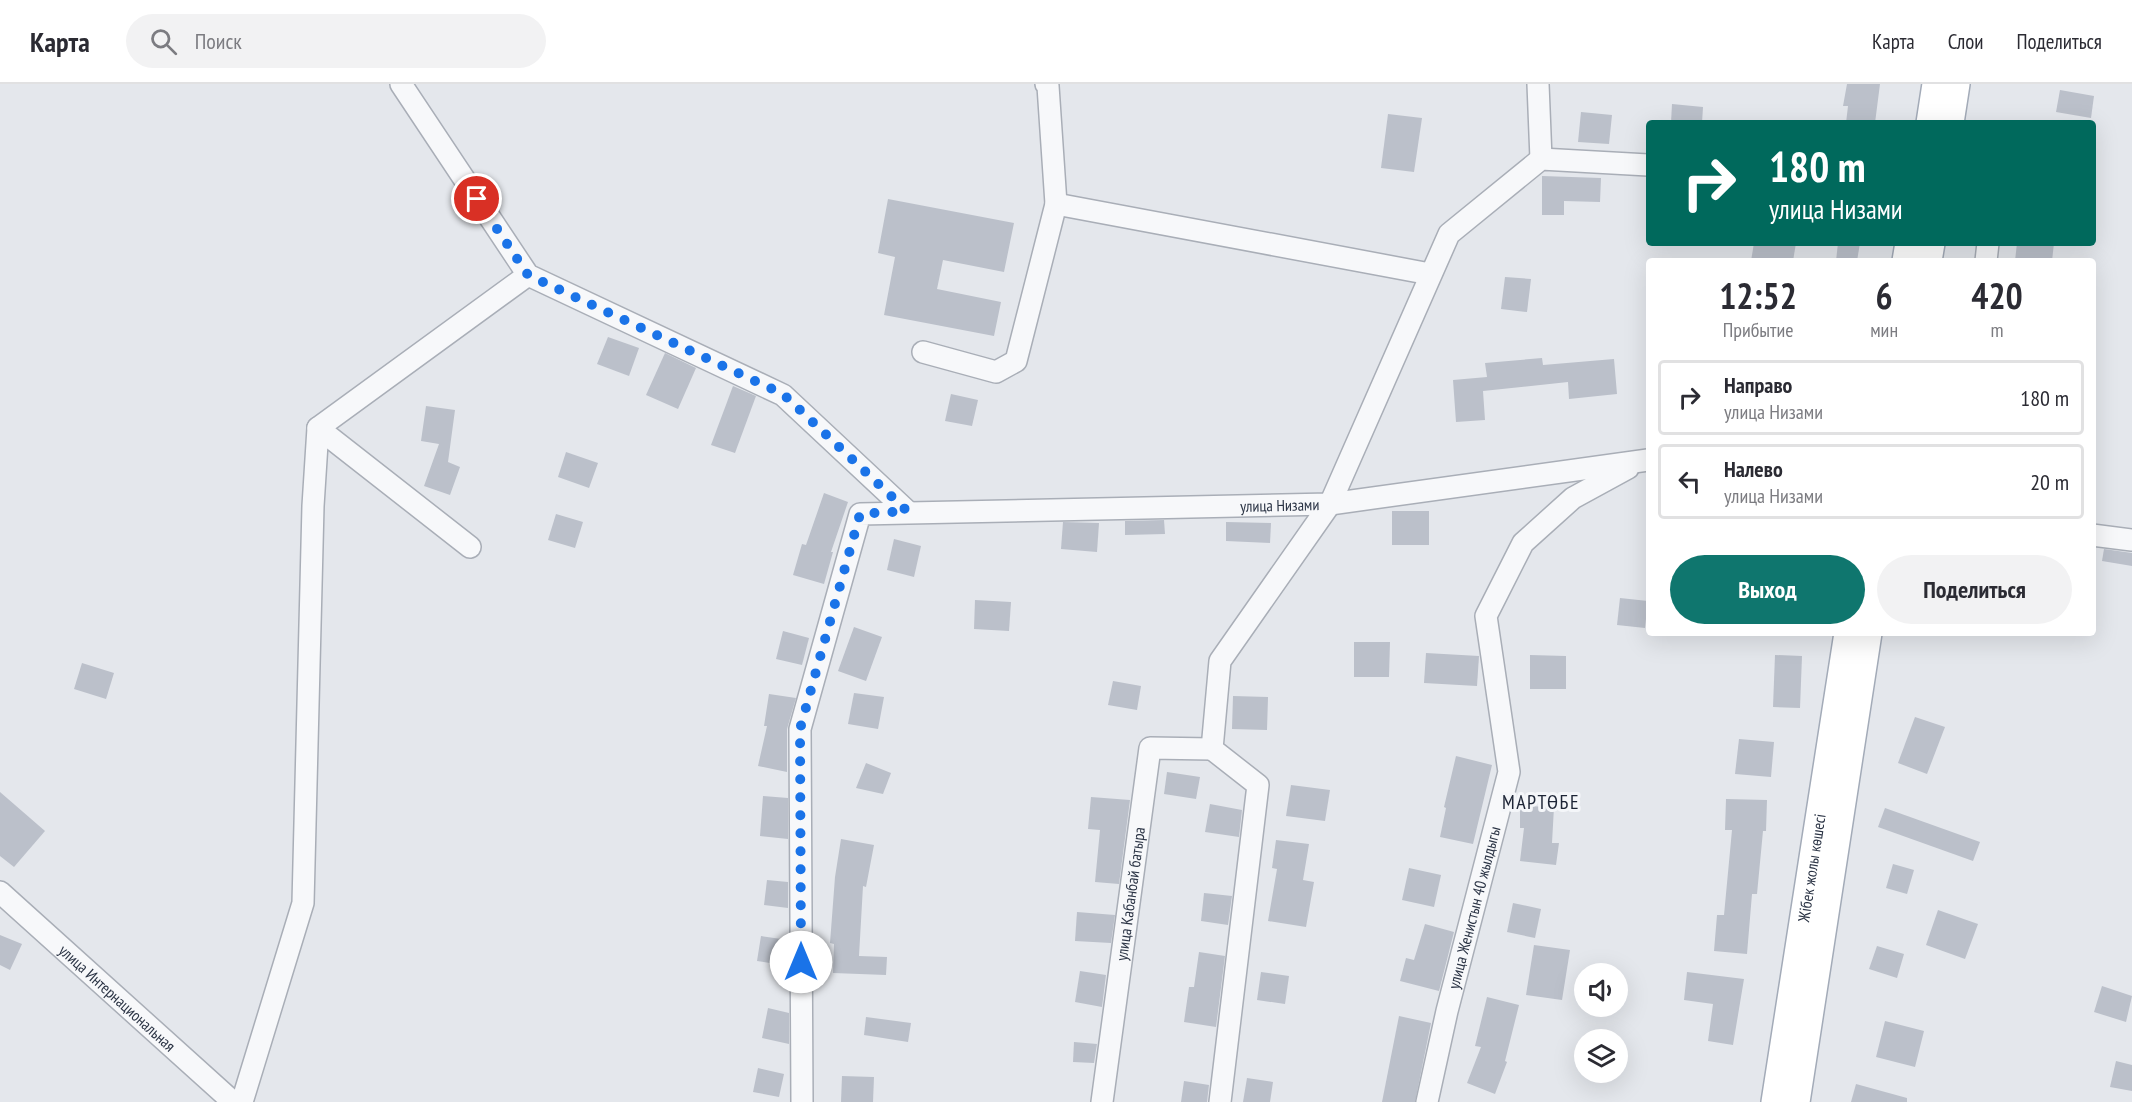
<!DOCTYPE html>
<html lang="ru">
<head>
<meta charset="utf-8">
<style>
	body { margin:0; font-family:"PT Sans Narrow",sans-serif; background:#f2f2f3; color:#2b2b33; height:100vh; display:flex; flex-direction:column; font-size:22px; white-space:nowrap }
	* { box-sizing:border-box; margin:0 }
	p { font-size:20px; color:#7c7c81 }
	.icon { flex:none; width:33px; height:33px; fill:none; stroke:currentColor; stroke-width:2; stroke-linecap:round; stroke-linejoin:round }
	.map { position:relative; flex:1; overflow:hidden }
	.panel { position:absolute; left:1646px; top:174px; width:450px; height:378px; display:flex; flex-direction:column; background:#fff; border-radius:6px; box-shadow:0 6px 24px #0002 }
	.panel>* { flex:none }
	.top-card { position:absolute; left:1646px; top:36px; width:450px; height:126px; border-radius:6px; box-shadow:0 6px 24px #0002; background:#00695c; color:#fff; overflow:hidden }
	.tools { position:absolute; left:1574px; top:879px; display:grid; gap:12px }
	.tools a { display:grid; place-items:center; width:54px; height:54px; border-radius:50%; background:#fff; box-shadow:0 6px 24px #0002; font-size:30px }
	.pin { position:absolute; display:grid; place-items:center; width:51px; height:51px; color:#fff; margin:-26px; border:3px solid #fff; border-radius:50%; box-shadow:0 2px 6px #0007 }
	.me { position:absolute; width:66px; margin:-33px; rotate:0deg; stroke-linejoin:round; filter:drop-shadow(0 0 4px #0008) }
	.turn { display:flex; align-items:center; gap:21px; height:126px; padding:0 24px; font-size:27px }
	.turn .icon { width:78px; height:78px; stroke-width:2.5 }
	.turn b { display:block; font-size:42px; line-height:51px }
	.eta { display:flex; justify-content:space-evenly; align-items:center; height:102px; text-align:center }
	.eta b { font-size:36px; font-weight:700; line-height:42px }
	.primary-button { display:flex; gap:12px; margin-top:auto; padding:12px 24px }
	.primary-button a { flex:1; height:69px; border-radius:36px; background:#0f766e; color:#fff; font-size:24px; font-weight:700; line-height:69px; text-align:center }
	.primary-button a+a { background:#f2f2f3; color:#2b2b33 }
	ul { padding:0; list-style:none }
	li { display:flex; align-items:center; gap:18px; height:75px; margin:0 12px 9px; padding:0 12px; border:3px solid #e1e1e2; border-radius:6px }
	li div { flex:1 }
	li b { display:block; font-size:22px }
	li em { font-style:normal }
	header { display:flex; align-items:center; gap:36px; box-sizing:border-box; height:84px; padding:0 30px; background:#fff; border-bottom:2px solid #e1e1e2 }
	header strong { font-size:28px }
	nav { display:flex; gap:33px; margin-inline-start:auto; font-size:21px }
	.search { width:420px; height:54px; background:#f2f2f3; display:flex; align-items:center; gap:15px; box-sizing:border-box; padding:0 21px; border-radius:33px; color:#7c7c81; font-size:22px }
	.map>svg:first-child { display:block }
	.building { fill:#bbc0ca }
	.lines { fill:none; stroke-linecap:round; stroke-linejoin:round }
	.minor-casing { stroke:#a9aeb7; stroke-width:24 }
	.major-casing { stroke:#a3abb8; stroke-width:30 }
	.minor { stroke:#f7f8fa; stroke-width:21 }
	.major { stroke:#fff; stroke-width:27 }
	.route { stroke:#1a73e8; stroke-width:10; stroke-dasharray:0 18 }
	.labels { text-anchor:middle; stroke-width:6; stroke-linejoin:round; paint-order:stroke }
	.street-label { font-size:16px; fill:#2b3445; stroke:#f4f6f9 }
	.quarter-label { font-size:20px; letter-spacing:1.5px; fill:#1d2536; stroke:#f4f6f9 }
</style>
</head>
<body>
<header>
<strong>Карта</strong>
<div class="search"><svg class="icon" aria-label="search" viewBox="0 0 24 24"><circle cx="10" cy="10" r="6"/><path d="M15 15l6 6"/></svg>Поиск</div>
<nav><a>Карта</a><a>Слои</a><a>Поделиться</a></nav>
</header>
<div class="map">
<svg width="2132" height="1018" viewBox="0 0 2132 1018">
	<rect width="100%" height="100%" fill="#e4e7ec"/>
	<!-- building -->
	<g class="building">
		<polygon points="1847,0 1880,0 1875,39 1846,39 1848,22 1843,22"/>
		<polygon points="2060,6 2094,12 2091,34 2056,28"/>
		<polygon points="1672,20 1703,23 1702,39 1671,39"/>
		<polygon points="1581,28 1612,31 1609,60 1578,58"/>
		<polygon points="1388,30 1422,34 1414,88 1381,84"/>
		<polygon points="1542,92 1601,94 1600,118 1564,117 1564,131 1542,131"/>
		<polygon points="888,115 1014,139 1004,188 943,176 937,205 1001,218 994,252 884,231 895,173 878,169"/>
		<polygon points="1754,159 1796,159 1793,177 1751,177"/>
		<polygon points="1838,159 1860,159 1857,177 1836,177"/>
		<polygon points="2017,159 2054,159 2052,177 2015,177"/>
		<polygon points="1505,193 1531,195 1527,228 1501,225"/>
		<polygon points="608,253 639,264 629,292 597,280"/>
		<polygon points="665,269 696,284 678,325 646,311"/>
		<polygon points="1542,274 1543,281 1614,275 1617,310 1569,315 1568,298 1483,307 1485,336 1456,338 1453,296 1487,293 1485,279"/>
		<polygon points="733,302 756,312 735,369 711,361"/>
		<polygon points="951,310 978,316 972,342 945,337"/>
		<polygon points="426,322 455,326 448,378 460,383 450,411 424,402 439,360 421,357"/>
		<polygon points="566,368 598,379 589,404 558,393"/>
		<polygon points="824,409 848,418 831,468 833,468 824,500 793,491 802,460 806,461"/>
		<rect x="1392" y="427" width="37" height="34"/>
		<polygon points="556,430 583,438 575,464 548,456"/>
		<polygon points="1164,436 1165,450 1125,451 1125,437"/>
		<polygon points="1063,438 1099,439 1097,468 1061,465"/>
		<polygon points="1226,438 1271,439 1270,459 1226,457"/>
		<polygon points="894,455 921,462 914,493 887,486"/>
		<polygon points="2104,465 2132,469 2132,482 2102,477"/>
		<polygon points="1620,514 1648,517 1645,544 1617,541"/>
		<polygon points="975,516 1011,518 1009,547 974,545"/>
		<polygon points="854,543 882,553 866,597 838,587"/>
		<polygon points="783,547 809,554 802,581 776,575"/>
		<polygon points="1354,558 1390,558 1389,593 1354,593"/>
		<polygon points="1426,569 1479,572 1477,602 1424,599"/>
		<polygon points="1530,571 1566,572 1566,605 1530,605"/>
		<polygon points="1775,571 1802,572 1800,624 1773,623"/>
		<polygon points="82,579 114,589 106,615 74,605"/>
		<polygon points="1113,597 1141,602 1137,626 1108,621"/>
		<polygon points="854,609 884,613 878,645 848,640"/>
		<polygon points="769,610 796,614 787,645 787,688 758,682 767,642 764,642"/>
		<polygon points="1233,612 1268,613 1267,646 1232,645"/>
		<polygon points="1915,633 1945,643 1927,690 1898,679"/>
		<polygon points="1739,655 1774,658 1771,693 1735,690"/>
		<polygon points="1456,672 1492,681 1473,760 1440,753 1446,724 1444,723"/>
		<polygon points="866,679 891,689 883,710 856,704"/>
		<polygon points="1167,688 1200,693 1196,715 1164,710"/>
		<polygon points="1291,701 1330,706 1325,737 1286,732"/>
		<polygon points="0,708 45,747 14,783 0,772"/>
		<polygon points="763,712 788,714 788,755 760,752"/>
		<polygon points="1091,713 1130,716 1119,800 1095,798 1100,746 1088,745"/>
		<polygon points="1726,715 1767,716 1766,747 1763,747 1757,810 1752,810 1747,870 1714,867 1717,831 1724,831 1732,746 1725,746"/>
		<polygon points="1210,720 1242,726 1239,753 1205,748"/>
		<polygon points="1520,722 1554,723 1552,759 1559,759 1556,781 1520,777 1524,744 1520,744"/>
		<polygon points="1885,724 1980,758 1973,777 1878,743"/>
		<polygon points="841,755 874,761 866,803 863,802 859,872 887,873 886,891 833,889 834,860 830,859 835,793"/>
		<polygon points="1276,756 1309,760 1303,796 1314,798 1306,843 1268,837 1277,785 1272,784"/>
		<polygon points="1893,780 1914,786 1907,810 1886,804"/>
		<polygon points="1409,784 1441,791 1434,823 1402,816"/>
		<polygon points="767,796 788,798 788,824 764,821"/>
		<polygon points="1204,809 1232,812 1228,841 1201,837"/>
		<polygon points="1513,819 1541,825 1535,854 1507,848"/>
		<polygon points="1938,826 1978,840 1965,875 1926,861"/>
		<polygon points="1077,828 1115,831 1111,859 1075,857"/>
		<polygon points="1425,840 1454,848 1439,907 1400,897 1406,874 1414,876"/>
		<polygon points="0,851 22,860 10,886 0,881"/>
		<polygon points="761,852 788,856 789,882 757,877"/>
		<polygon points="1534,861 1570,866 1562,916 1526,911"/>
		<polygon points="1877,862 1904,870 1897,894 1869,885"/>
		<polygon points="1199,868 1225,872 1216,943 1184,938 1189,903 1194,903"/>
		<polygon points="1080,887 1106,891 1102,923 1075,918"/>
		<polygon points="1261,888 1289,892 1285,920 1257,916"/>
		<polygon points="1687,888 1744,895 1733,961 1708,957 1713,920 1684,916"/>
		<polygon points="2102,902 2132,912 2126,938 2094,928"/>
		<polygon points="1487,913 1519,921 1505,977 1507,978 1495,1010 1467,999 1481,963 1475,962"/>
		<polygon points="768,924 789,929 789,960 762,954"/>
		<polygon points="1399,932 1431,939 1415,1018 1382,1018"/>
		<polygon points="866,933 911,939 908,958 864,951"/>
		<polygon points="1885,937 1924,947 1915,983 1876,973"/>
		<polygon points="1074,958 1097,960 1094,979 1073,978"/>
		<polygon points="2116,977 2132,981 2132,1007 2110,1003"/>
		<polygon points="758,984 784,990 779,1013 753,1008"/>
		<polygon points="842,992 874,993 873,1018 841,1018"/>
		<polygon points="1247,994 1273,998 1270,1018 1243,1018"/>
		<polygon points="1184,997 1209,1001 1207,1018 1181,1018"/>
		<polygon points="1856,1000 1907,1014 1907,1018 1851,1018"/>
	</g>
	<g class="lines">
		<!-- minor casing -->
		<g class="minor-casing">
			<g id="minor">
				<polyline points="401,0 528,191 783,311 907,427"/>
				<polyline points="1046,0 1048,2 1056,120 1430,190"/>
				<polyline points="1538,0 1541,75"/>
				<polyline points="1986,177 1988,159"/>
				<polyline points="923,268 996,288 1016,277 1056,120"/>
				<polyline points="318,344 470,463"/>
				<polyline points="2092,451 2132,456"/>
				<path id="s1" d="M 0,808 L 233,1018"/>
				<polyline points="242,1018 303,819 313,422 318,344 528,191"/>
				<path id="s2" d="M 802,1018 L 800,645 L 860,430 L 1330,420 L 1648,376"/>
				<path id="s3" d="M 1102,1018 L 1150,664 L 1212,665"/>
				<polyline points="1220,1018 1258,701 1212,665 1220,577 1330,420 1449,150 1541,75 1648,81"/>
				<path id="s4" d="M 1427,1018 L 1447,927 L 1509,688 L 1486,532 L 1523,459 L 1573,414 L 1628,384"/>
			</g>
		</g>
		<!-- major casing -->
		<g class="major-casing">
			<g id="major">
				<polyline points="1930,39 1936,0"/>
				<polyline points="1950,39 1956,0"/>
				<polyline points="1906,177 1909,159"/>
				<polyline points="1928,177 1931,159"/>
				<path id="s5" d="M 1775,1018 L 1848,549"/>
				<polyline points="1796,1018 1868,549"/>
			</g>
		</g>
		<!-- minor -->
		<use href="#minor" class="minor"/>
		<!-- major -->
		<use href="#major" class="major"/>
	</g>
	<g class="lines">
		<!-- route -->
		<polyline class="route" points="477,115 528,191 783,310 907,427 860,430 800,645 801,878"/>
	</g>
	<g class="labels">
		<!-- street labels -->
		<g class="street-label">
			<text dy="6" stroke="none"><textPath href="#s2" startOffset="1016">улица Низами</textPath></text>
			<text dy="6" stroke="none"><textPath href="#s5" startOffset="237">Жібек жолы көшесі</textPath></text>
			<text dy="6" stroke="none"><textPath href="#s3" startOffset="210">улица Кабанбай батыра</textPath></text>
			<text dy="6" stroke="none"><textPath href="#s4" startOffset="200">улица Женистын 40 жылдыгы</textPath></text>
			<text dy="6" stroke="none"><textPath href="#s1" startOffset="158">улица Интернациональная</textPath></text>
		</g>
		<!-- quarter labels -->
		<g class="quarter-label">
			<text x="1541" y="725">МАРТӨБЕ</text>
		</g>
	</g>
</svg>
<div class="tools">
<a><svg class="icon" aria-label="sound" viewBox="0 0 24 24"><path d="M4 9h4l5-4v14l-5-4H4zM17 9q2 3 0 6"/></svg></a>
<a><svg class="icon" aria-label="layers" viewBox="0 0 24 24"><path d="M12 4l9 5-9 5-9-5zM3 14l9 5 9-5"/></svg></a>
</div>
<div class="pin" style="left:477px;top:115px;background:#d93025"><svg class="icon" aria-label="arrive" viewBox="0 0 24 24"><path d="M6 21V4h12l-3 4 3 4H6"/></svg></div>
<svg class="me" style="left:801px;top:878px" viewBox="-20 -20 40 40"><circle r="19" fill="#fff"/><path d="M0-13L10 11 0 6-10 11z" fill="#1a73e8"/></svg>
<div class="top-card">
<div class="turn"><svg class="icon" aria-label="right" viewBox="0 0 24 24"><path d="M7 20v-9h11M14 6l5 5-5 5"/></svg><div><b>180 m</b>улица Низами</div></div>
</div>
<section class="panel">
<div class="eta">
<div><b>12:52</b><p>Прибытие</p></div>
<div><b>6</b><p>мин</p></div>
<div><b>420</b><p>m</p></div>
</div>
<ul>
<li><svg class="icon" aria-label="right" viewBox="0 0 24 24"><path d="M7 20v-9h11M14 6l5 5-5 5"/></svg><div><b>Направо</b><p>улица Низами</p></div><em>180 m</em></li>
<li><svg class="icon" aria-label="left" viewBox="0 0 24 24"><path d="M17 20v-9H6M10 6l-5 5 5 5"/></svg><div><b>Налево</b><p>улица Низами</p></div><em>20 m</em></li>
</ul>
<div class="primary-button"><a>Выход</a><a>Поделиться</a></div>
</section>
</div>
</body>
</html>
